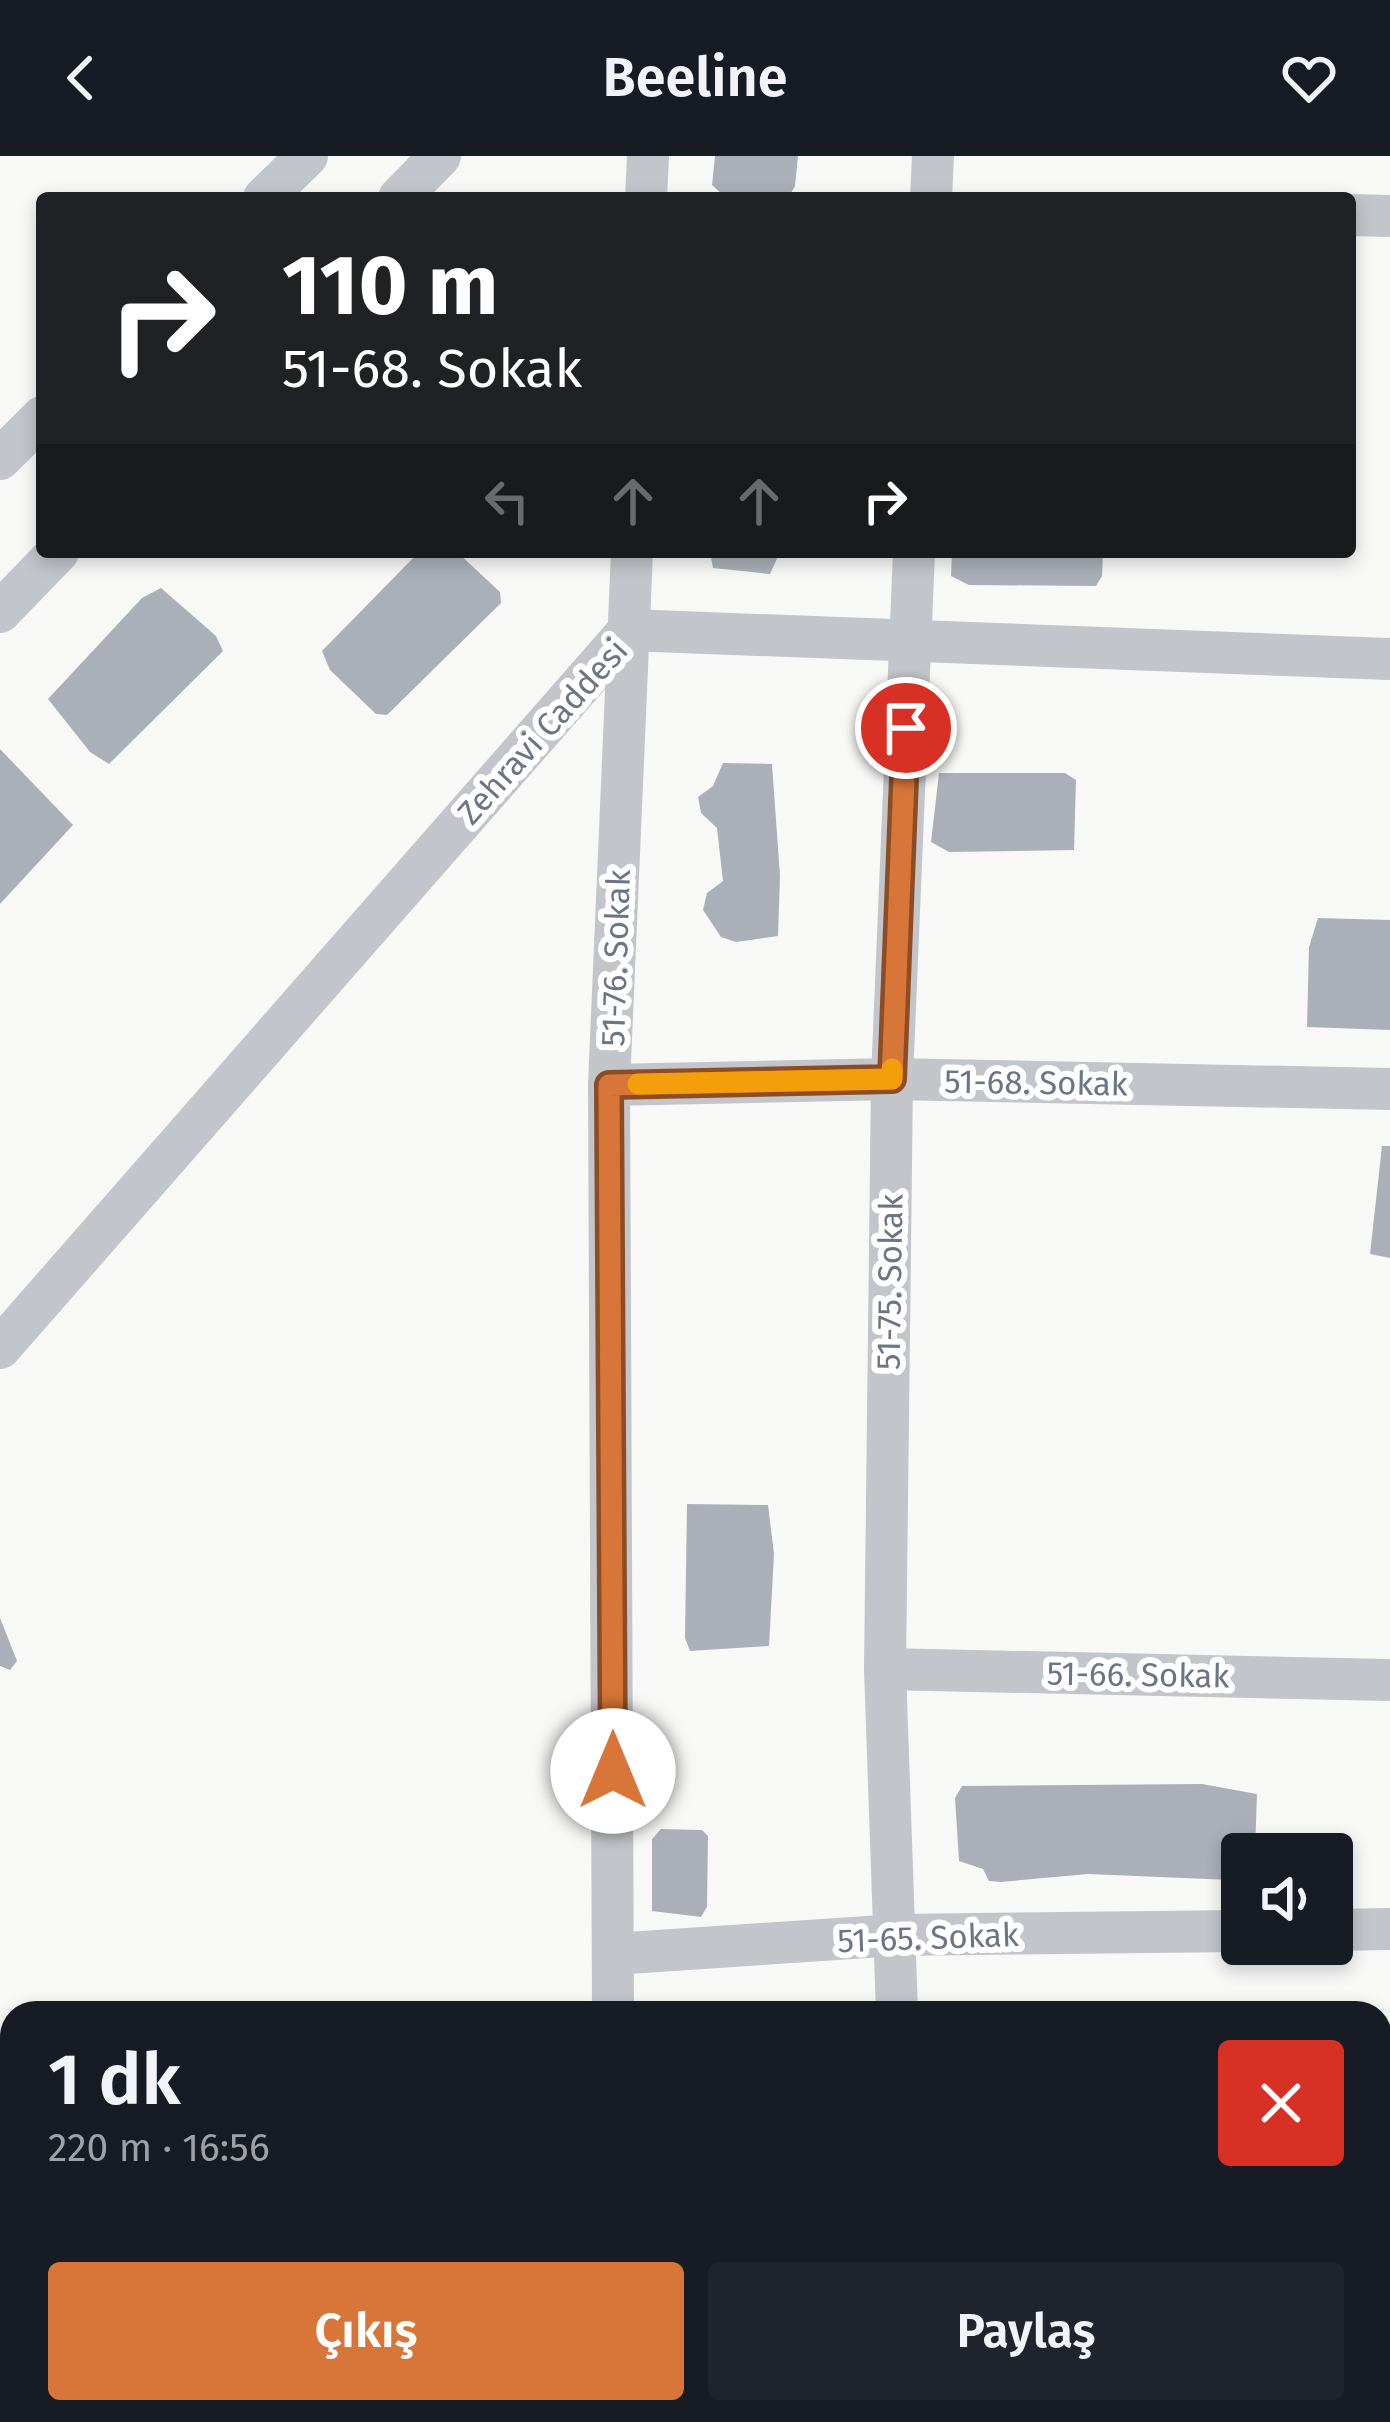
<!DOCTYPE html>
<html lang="tr">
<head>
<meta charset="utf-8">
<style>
	body { margin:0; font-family:"Fira Sans",sans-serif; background:#20242c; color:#f1f3f6; height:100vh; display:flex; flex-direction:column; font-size:45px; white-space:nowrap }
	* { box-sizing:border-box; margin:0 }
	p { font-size:39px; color:#9ea1a6 }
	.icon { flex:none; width:66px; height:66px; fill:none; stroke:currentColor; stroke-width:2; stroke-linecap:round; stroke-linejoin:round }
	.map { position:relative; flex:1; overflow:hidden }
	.details { position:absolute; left:0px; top:1845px; width:1392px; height:423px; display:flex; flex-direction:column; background:#171b24; border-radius:36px 36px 0 0; box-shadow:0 6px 18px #0003 }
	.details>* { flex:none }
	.banner { position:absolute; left:36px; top:36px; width:1320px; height:366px; border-radius:12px; box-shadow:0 6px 18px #0003; background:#202124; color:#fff; overflow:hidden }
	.buttons { position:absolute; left:1221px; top:1677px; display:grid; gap:24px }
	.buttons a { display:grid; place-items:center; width:132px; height:132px; border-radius:12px; background:#171b24; box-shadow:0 6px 18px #0003; font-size:60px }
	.pin { position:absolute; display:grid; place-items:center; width:102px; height:102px; color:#fff; margin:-51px; border:6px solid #fff; border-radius:50%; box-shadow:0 3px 12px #0007 }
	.me { position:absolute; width:132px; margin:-66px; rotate:0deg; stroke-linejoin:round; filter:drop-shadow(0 0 9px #0008) }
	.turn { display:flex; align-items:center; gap:42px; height:252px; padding:0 48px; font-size:54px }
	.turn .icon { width:156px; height:156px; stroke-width:2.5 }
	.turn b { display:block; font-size:84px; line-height:102px }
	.lanes { display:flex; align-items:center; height:114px; padding:0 48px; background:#0003; justify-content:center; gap:60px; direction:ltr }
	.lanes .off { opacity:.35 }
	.round { display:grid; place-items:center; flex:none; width:126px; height:126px; border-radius:12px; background:#20242c }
	.headline { display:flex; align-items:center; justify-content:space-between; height:204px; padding:0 48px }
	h1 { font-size:72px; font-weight:600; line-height:90px }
	.cta { display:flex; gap:24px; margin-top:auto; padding:24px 48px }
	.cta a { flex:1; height:138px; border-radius:12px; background:#d77638; color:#fff; font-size:48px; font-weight:600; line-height:138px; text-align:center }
	.cta a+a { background:#20242c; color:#f1f3f6 }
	header { display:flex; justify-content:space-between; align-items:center; height:156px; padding:0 48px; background:#171b24; font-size:54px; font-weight:600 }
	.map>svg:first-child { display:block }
	.building { fill:#abb0b8 }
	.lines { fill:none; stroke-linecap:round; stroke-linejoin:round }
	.minor { stroke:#c2c5c9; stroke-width:42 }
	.route-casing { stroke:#8c4d24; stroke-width:30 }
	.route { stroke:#d77638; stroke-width:21 }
	.slow { stroke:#f59e0b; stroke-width:21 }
	.labels { text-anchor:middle; stroke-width:12; stroke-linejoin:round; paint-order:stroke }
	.street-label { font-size:33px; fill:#6a7585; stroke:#fff }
</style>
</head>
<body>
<header><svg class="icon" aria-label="back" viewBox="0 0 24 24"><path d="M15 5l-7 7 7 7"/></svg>Beeline<svg class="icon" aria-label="heart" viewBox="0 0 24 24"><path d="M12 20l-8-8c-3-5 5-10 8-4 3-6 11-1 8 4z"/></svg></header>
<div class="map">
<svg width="1390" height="2266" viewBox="0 0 1390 2266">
	<rect width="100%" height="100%" fill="#f8f9f6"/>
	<!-- building -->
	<g class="building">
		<polygon points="715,0 798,0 795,30 788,42 723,39 712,29"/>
		<polygon points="419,396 457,396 500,436 501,447 387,559 376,558 330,514 322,495"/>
		<polygon points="710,396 780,396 770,418 713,412"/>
		<polygon points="952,396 1103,396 1102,420 1096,430 969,429 951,420"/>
		<polygon points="161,432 216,480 223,495 109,608 90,596 48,543 142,442"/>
		<polygon points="0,593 73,669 0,748"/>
		<polygon points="723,607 772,608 780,720 778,780 736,786 721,781 703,754 707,737 723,725 717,672 701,657 698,641 713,630"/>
		<polygon points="939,617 1065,617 1076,624 1074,694 949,696 931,686"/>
		<polygon points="1318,762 1390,764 1390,874 1307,871 1309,791"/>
		<polygon points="1382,990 1390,990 1390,1102 1370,1098"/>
		<polygon points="687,1348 768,1349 774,1398 769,1490 690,1495 685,1482"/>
		<polygon points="0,1462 17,1505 10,1514 0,1510"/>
		<polygon points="1202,1628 1257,1638 1255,1696 1235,1706 1231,1724 1088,1718 1001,1726 989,1725 983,1713 959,1705 955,1642 962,1630"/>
		<polygon points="661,1673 702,1674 708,1680 707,1751 701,1761 652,1755 652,1683"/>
		<rect x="1380" y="1895" width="10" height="87"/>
		<rect x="697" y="2256" width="94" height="10"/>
	</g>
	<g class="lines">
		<!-- minor -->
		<g class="minor">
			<polyline points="264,42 307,0"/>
			<polyline points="399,42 440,0"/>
			<polyline points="646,42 648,0"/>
			<polyline points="931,42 933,0"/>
			<polyline points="1350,59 1390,60"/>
			<polyline points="0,303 42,261"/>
			<polyline points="0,456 58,396"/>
			<polyline points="609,929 892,923 1390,933"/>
			<polyline points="0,1192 629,474 1390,503"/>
			<polyline points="885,1513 1390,1524"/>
			<polyline points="1332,1774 1390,1773"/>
			<polyline points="613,1798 897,1779 1242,1775"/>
			<polyline points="613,1857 609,929 632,396"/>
			<polyline points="897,1857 885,1513 892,923 914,396"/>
			<polyline points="607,2266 608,2256"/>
			<polyline points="896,2266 896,2256"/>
		</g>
	</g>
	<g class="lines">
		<!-- route casing -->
		<g class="route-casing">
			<polyline id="route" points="613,1615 609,929 892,923 906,572"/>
		</g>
		<!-- route -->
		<use href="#route" class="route"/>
		<!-- slow -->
		<polyline class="slow" points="638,928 892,923 892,913"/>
	</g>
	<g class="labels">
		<!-- street labels -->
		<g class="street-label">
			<text transform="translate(542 575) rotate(-48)" y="12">Zehravi Caddesi</text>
			<text transform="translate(615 802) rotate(-88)" y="12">51-76. Sokak</text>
			<text transform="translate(1036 926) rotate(1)" y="12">51-68. Sokak</text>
			<text transform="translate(889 1126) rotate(-89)" y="12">51-75. Sokak</text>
			<text transform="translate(1138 1518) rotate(1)" y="12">51-66. Sokak</text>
			<text transform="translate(928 1781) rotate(-2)" y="12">51-65. Sokak</text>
		</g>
	</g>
</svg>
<div class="buttons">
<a><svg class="icon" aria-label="sound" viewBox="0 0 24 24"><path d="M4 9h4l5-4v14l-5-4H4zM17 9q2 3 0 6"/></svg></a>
</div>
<div class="pin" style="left:906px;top:572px;background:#d93025"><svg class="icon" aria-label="arrive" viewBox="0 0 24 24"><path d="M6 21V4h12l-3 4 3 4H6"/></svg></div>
<svg class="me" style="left:613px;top:1615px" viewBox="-20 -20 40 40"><circle r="19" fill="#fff"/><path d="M0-13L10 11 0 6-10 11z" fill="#d77638"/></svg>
<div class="banner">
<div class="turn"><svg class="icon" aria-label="right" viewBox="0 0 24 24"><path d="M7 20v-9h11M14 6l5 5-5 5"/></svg><div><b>110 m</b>51-68. Sokak</div></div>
<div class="lanes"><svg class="icon off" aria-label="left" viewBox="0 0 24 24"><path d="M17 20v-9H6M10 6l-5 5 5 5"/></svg><svg class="icon off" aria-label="ahead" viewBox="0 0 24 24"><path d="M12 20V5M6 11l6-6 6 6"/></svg><svg class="icon off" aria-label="ahead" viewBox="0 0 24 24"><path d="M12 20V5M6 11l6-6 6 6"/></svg><svg class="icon" aria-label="right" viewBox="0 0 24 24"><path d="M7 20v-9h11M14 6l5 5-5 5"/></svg></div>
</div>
<section class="details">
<div class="headline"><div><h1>1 dk</h1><p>220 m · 16:56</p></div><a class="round" style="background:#d93025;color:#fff"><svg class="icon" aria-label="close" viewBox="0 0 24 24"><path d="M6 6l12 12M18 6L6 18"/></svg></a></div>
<div class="cta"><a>Çıkış</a><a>Paylaş</a></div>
</section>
</div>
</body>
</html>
